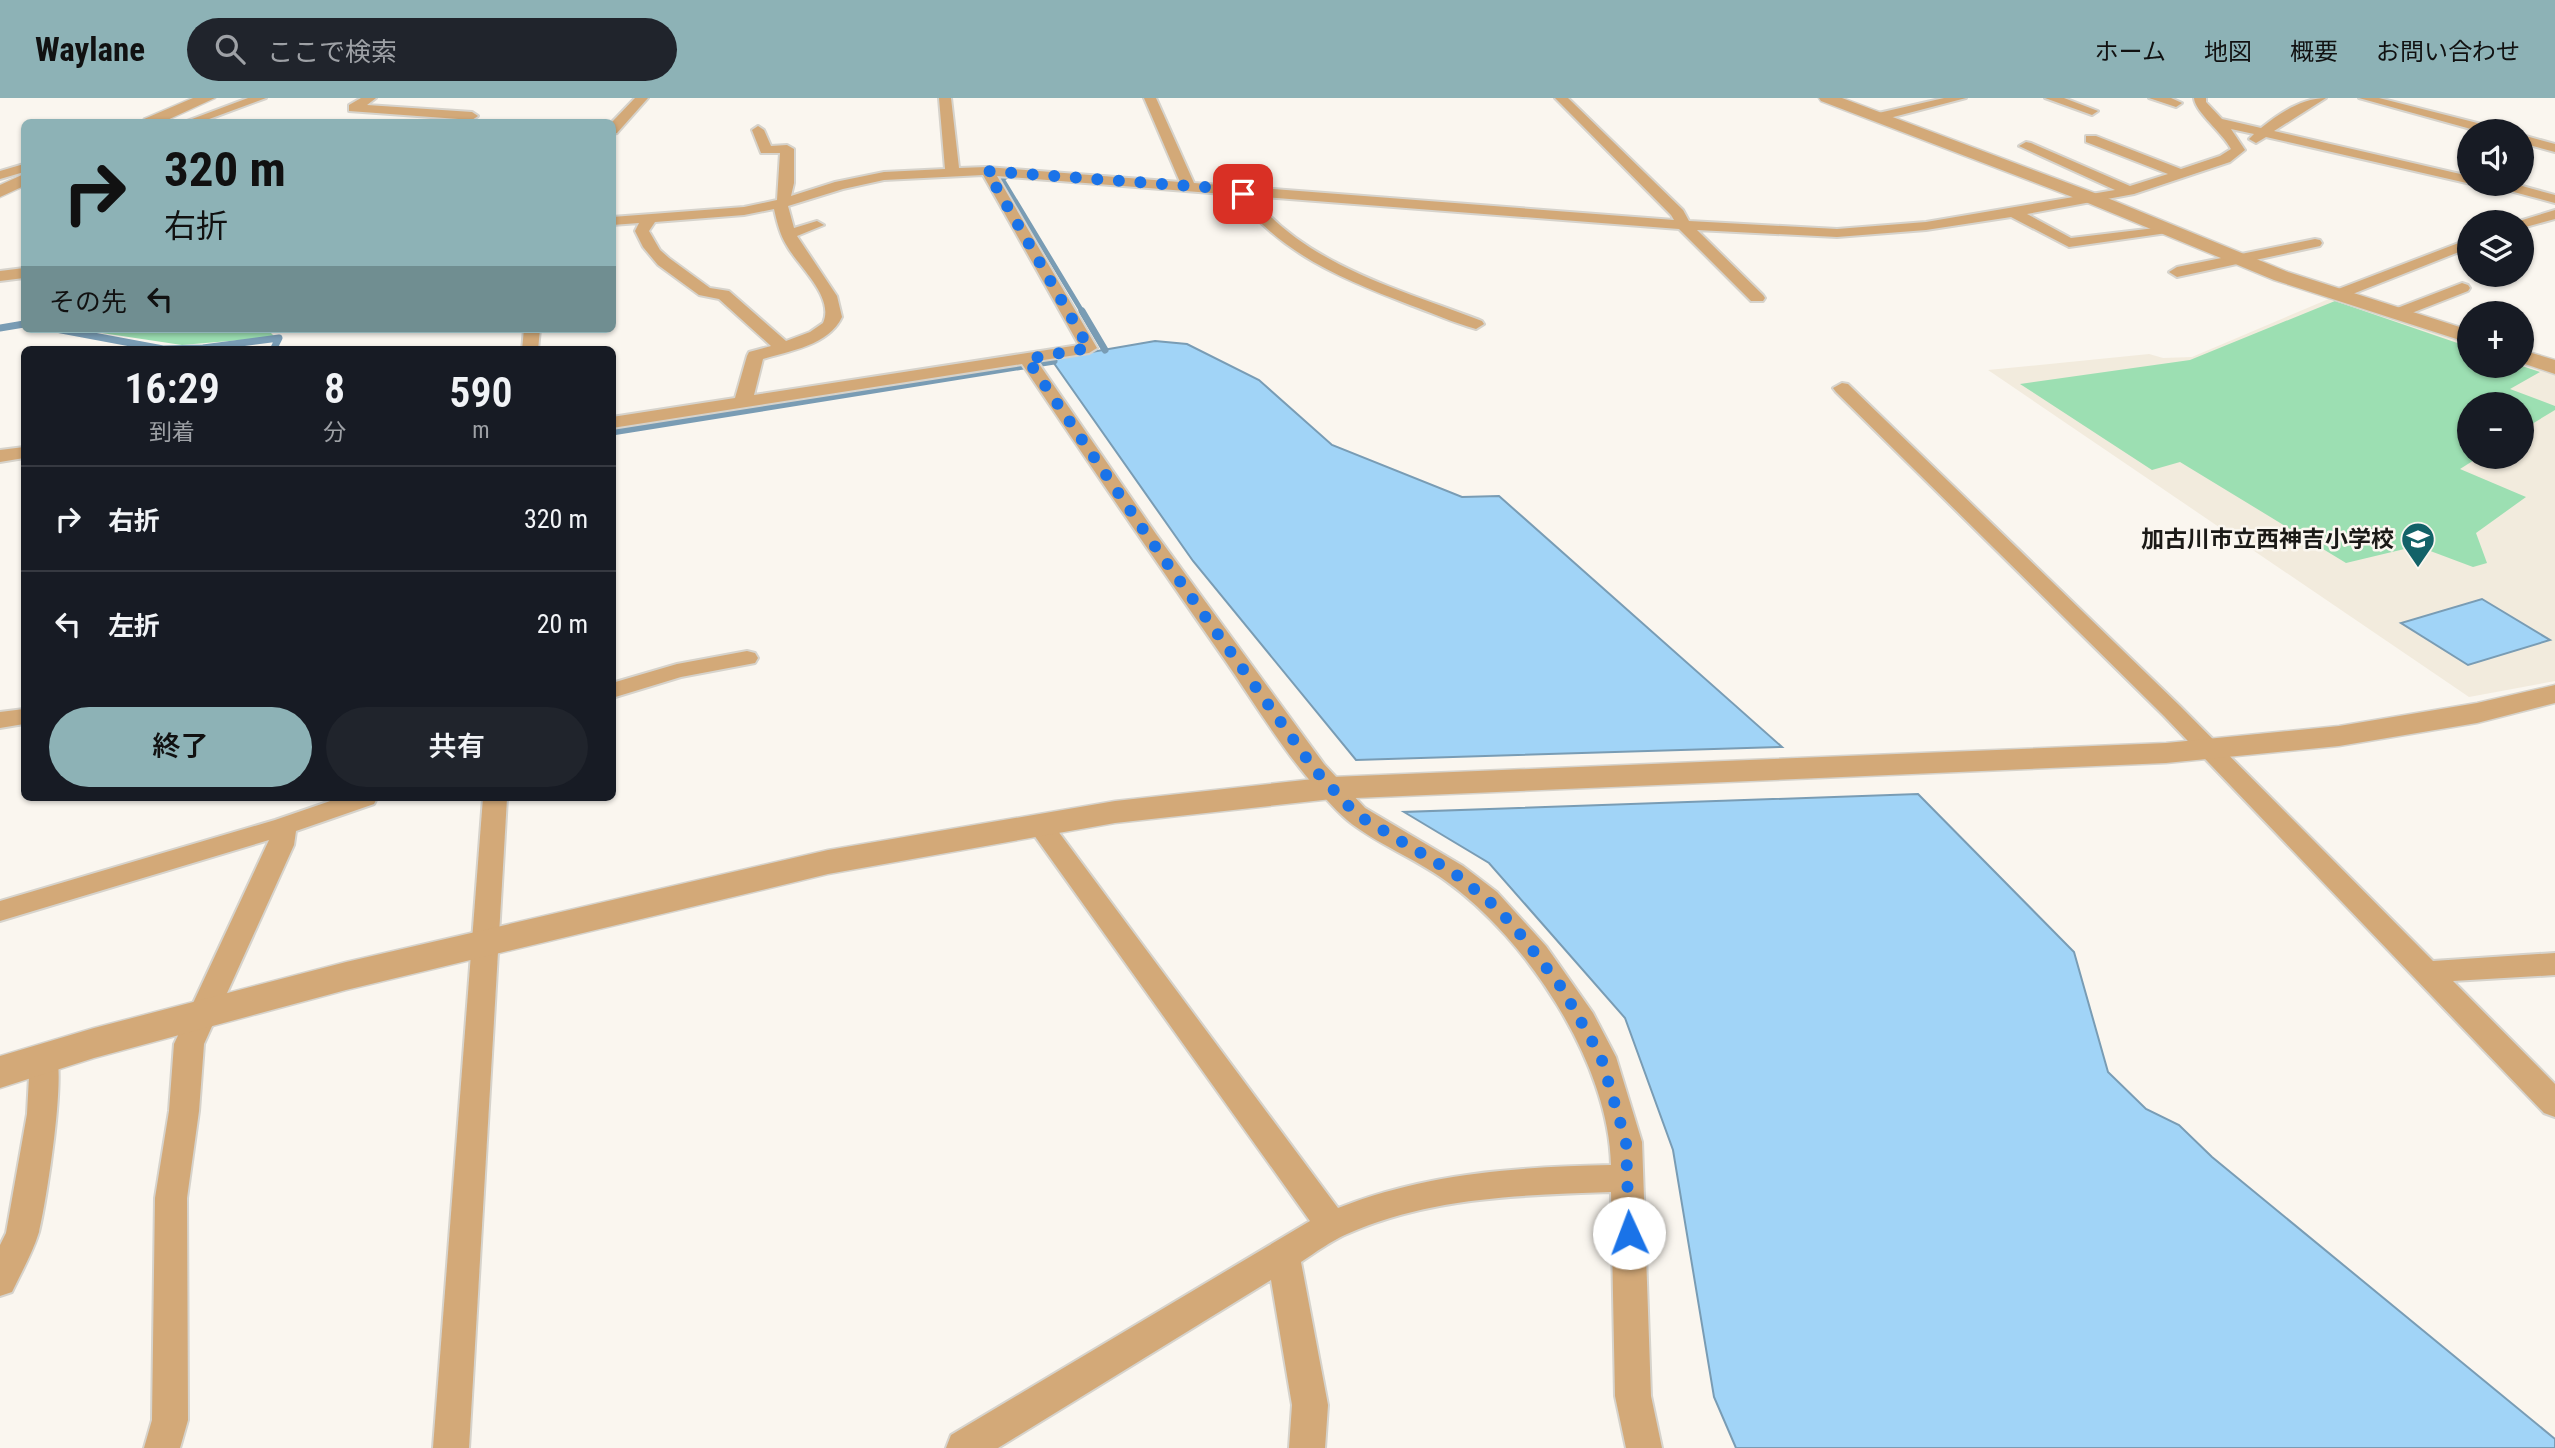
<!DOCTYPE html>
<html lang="ja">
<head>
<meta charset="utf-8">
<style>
	body { margin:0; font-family:"Roboto Condensed","Noto Sans JP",sans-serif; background:#20242c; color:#f1f3f6; height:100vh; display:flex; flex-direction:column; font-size:26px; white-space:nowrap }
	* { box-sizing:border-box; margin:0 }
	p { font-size:23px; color:#9ea1a6 }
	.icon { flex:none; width:38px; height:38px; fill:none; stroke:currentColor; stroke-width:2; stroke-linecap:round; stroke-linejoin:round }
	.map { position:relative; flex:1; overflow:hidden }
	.drawer { position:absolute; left:21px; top:248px; width:595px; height:455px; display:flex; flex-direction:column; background:#171b24; border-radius:10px; box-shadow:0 2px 5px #0004 }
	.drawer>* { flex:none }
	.banner { position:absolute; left:21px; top:21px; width:595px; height:214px; border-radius:10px; box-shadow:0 2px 5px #0004; background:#8db2b6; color:#111; overflow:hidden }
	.buttons { position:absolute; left:2457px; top:21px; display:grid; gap:14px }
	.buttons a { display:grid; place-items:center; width:77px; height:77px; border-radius:50%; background:#171b24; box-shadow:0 2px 5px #0004; font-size:35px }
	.pin { position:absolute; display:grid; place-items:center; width:60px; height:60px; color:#fff; margin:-30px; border-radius:14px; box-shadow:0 4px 10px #0006 }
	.me { position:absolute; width:77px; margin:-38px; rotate:358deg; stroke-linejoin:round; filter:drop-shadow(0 0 5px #0008) }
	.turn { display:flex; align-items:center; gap:24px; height:147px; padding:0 28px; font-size:32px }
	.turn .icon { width:91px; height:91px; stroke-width:2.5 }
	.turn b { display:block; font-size:49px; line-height:60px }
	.then { display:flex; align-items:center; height:66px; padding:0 28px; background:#0003; gap:14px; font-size:26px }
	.eta { display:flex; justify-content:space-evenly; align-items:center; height:119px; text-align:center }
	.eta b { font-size:42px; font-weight:600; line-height:49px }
	.action { display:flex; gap:14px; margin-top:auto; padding:14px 28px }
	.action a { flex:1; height:80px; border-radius:42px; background:#8db2b6; color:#111; font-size:28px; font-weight:600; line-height:80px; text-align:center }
	.action a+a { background:#20242c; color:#f1f3f6 }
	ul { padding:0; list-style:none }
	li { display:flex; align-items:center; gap:21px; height:105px; padding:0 28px; border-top:2px solid #363941 }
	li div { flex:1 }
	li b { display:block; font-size:26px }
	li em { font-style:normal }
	header { display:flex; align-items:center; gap:42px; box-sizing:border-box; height:98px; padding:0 35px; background:#8db2b6; color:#111 }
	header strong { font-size:33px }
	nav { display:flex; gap:38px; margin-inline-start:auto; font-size:24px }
	.search { width:490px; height:63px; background:#20242c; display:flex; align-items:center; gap:18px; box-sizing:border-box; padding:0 24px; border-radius:38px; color:#9ea1a6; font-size:26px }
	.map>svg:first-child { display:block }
	.built { fill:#f2ebdd; fill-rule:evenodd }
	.green { fill:#9cdfb2 }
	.water { fill:#a1d4f7; stroke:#799cb4; stroke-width:2 }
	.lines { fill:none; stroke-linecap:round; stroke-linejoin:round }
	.stream-far1 { stroke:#799cb4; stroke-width:5 }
	.stream { stroke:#799cb4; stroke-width:7 }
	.minor-casing { stroke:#d6d3cc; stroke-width:4 }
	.tertiary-casing { stroke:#d6d3cc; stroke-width:3 }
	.minor { fill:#d3a978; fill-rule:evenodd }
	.tertiary { fill:#d3a978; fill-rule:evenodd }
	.route { stroke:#1a73e8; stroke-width:12; stroke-dasharray:0 21.6 }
	.labels { text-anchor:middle; stroke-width:5; stroke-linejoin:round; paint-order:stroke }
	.poi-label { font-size:23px; font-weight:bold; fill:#1b1a17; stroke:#faf6ef; text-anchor:end }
</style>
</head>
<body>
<header>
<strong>Waylane</strong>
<div class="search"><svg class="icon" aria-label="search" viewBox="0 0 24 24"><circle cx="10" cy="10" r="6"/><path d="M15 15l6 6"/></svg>ここで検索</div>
<nav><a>ホーム</a><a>地図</a><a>概要</a><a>お問い合わせ</a></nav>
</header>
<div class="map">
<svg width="2555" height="1350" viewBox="0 0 2555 1350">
	<rect width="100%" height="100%" fill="#faf6ef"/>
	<!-- built -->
	<path class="built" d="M 2331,200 L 2469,246 L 2469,268 L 2522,268 L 2522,264 L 2555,276 L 2555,583 L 2469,599 L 1988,272 L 2149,256 L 2163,260 L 2192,259 ZM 2469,306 L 2522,306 L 2522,359 L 2469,359 Z"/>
	<!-- green -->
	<g class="green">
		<polygon points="2335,203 2469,249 2469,268 2522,268 2540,274 2510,291 2555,308 2555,312 2522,332 2522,306 2469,306 2469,359 2479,359 2460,371 2526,399 2476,435 2487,465 2473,469 2417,448 2346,465 2180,364 2152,372 2020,286 2190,262"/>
		<polygon points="75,231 267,231 275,239 182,247"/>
	</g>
	<!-- water -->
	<g class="water">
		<polygon points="1155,243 1187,246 1259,282 1332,347 1462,399 1499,398 1782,649 1356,662 1193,463 1051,261"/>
		<polygon points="2482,501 2550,542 2468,567 2401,525"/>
		<polygon points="1918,696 2074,854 2108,974 2146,1011 2179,1027 2212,1059 2555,1341 2555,1350 1736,1350 1714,1299 1673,1052 1625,920 1489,765 1404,714"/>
	</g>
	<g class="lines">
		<!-- stream-far1 -->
		<polyline class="stream-far1" points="1009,77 1002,81 1083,215"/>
		<!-- stream -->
		<g class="stream">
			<polyline points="1082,213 1105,252"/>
			<polyline points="0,230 24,226"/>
			<polyline points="56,231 163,251 203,250 279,240 273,252"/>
			<polyline points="612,334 1054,263"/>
		</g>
		<!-- minor casing -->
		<g class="minor-casing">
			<g id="minor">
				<polygon points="248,0 266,0 201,24 184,24"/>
				<polygon points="361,0 376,0 367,7 472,14 478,18 472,22 349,13 349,7"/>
				<polygon points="635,0 648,0 617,35 612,36 612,24"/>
				<path d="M 939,0 L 951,0 L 959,70 L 987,69 L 1180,84 L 1144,0 L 1156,0 L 1194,85 L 1674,122 L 1671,117 L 1555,0 L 1568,0 L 1683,112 L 1689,123 L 1837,131 L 1926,124 L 2115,92 L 2019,48 L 2026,44 L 2031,45 L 2130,88 L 2168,76 L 2086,44 L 2086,38 L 2096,38 L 2181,71 L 2220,58 L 2231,51 C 2223,35 2195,14 2194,0 L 2206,0 L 2206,4 L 2222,21 L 2261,30 C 2280,15 2302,0 2326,0 L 2274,33 L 2469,78 L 2471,86 L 2266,39 L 2256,45 L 2249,41 L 2254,36 L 2231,31 L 2245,52 L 2230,64 L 2134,96 L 2027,116 L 2071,140 L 2172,128 L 2174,131 L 2172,134 L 2167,135 L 2069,149 L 2011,119 L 1926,132 L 1837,139 L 1697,132 L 1763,197 L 1765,200 L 1763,203 L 1751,203 L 1679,131 L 1252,98 C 1307,168 1402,192 1482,223 L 1484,226 L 1476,231 C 1454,225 1432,215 1410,207 C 1342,181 1281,156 1236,97 L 997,78 L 1097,250 L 1089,255 L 1037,263 L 1156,436 L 1324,666 L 1365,710 L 1463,768 L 1497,794 L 1546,848 L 1593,915 L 1616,959 L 1642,1044 L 1651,1298 L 1662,1350 L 1626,1350 L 1615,1298 L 1611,1094 C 1522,1097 1430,1099 1347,1136 C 1331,1143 1316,1154 1301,1164 L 1328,1307 L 1325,1350 L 1289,1350 L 1292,1307 L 1271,1182 L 998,1350 L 946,1350 L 951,1337 L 1310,1123 L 1031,733 L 1027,727 L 1031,721 L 1040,718 L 1049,721 L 1338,1110 C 1426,1075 1517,1069 1611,1067 C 1609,965 1527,841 1446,783 C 1415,760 1376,746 1347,722 C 1333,710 1319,693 1307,679 C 1276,642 1250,598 1222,558 C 1154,461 1088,364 1022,266 L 612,330 L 612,319 L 735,300 L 747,258 L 749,254 L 771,248 L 719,201 L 699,197 L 658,167 L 643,149 L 635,133 L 639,125 L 612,127 L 612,119 L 744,109 L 777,102 L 780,55 L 761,55 L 752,32 L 758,28 L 764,32 L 771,48 L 787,47 L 794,51 L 794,85 L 791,98 L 835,84 L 884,74 L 945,71 ZM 983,77 L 1079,247 L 754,297 L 763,261 C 790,253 829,247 842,219 L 837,198 L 797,138 L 824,127 L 817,123 L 794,130 L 788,108 L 843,91 L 884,82 ZM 774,111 C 777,124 780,137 787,148 C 798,168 835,199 823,225 L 810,234 L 786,243 L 729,193 L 710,190 L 669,160 L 660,152 L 649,133 L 655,124 L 744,117 Z"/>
				<polygon points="1944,0 1966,0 1878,23 1872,19 1874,16"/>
				<polygon points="2045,0 2064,0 2098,13 2092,17"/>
				<polygon points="2149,0 2171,0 2182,5 2176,9"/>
				<polygon points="2359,0 2379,0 2497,30 2498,33 2478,33"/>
				<polygon points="2522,37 2555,46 2555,54 2522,45"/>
				<polygon points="24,66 24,74 0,81 0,73"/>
				<polygon points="2493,86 2515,86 2555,97 2555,105 2495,89"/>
				<polygon points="2555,112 2555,121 2522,130 2522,124 2516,124"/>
				<polygon points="2315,141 2320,142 2322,145 2320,148 2177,179 2169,174 2177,169"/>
				<polygon points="2469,141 2469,150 2345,199 2333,199 2331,196 2333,193"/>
				<polygon points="24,170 24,180 0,183 0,173"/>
				<polygon points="2462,185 2468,187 2470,190 2468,193 2404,218 2392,218 2390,215 2392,212"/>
				<polygon points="524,231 540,231 538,252 522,252"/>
				<polygon points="1842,285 1848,286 2180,608 2433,863 2555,855 2555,877 2453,883 2555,986 2555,1019 2544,1015 2164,618 1836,294 1833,290"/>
				<polygon points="24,349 24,360 0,364 0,352"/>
				<polygon points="747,553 755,555 758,560 755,565 681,579 612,600 612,585 677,566"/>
				<polygon points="24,611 24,626 0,630 0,614"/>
				<polygon points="339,700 377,700 374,706 296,733 294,747 204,946 199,1013 187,1100 188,1322 180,1350 144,1350 152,1322 155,1100 169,1013 174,946 269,742 0,823 0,803 275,722"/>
				<polygon points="483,700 507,700 469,1350 433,1350"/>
				<path d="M 45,948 L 55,952 C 67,973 46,1106 39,1134 C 33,1154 21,1175 12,1194 L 0,1198 L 0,1147 L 6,1135 L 27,1016 L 30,960 L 35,952 Z"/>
			</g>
		</g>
		<!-- tertiary casing -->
		<g class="tertiary-casing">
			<g id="tertiary">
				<polygon points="193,0 215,0 163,24 142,24 144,21"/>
				<polygon points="1819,0 1842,0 2100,97 2288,174 2469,232 2469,245 2274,182 2088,105 1821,3"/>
				<polygon points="24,76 24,88 0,99 0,87"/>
				<polygon points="2522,252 2555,262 2555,276 2522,265"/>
				<polygon points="2555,587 2555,605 2477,625 2339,648 2166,665 1332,701 1115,725 828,776 346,892 94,960 0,990 0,958 94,930 346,864 828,752 1115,703 1332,679 2166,645 2339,628 2477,605"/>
			</g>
		</g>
		<!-- minor -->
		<use href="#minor" class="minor"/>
		<!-- tertiary -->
		<use href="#tertiary" class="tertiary"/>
	</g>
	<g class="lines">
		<!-- route -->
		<polyline class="route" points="1243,96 1244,92 987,73 1089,250 1027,261 1149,440 1315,672 1356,716 1454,775 1488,802 1513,827 1562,890 1601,959 1626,1044 1629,1135"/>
	</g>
	<!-- icons -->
	<defs>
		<g id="school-pin" transform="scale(1.75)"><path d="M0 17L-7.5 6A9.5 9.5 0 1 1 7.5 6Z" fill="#136268" stroke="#faf6ef"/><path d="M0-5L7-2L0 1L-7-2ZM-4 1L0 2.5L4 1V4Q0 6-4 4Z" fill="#fff"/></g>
	</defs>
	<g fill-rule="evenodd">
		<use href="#school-pin" x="2418" y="441"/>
	</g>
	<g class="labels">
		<!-- poi labels -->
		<g class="poi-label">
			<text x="2394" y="449">加古川市立西神吉小学校</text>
		</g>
	</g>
</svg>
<div class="buttons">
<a><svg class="icon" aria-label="sound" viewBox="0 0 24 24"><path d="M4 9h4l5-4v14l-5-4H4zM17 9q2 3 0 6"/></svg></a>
<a><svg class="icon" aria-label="layers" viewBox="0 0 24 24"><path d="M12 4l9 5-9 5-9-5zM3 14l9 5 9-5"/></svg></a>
<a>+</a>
<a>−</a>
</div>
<div class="pin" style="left:1243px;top:96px;background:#d93025"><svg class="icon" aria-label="arrive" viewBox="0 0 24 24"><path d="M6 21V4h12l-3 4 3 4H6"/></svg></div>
<svg class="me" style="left:1629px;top:1135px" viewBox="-20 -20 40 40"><circle r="19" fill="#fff"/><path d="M0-13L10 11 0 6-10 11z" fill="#1a73e8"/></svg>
<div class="banner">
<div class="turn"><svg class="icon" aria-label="right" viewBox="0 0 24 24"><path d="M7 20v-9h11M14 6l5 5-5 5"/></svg><div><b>320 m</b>右折</div></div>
<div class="then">その先<svg class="icon" aria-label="left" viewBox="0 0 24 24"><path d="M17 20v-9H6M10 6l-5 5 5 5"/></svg></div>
</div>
<section class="drawer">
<div class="eta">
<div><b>16:29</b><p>到着</p></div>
<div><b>8</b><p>分</p></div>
<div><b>590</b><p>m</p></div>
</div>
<ul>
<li><svg class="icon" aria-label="right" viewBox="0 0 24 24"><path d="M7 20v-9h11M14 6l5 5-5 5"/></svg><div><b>右折</b></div><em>320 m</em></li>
<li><svg class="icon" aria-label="left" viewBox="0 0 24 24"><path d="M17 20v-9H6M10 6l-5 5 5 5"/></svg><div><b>左折</b></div><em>20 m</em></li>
</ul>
<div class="action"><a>終了</a><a>共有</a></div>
</section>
</div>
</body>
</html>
